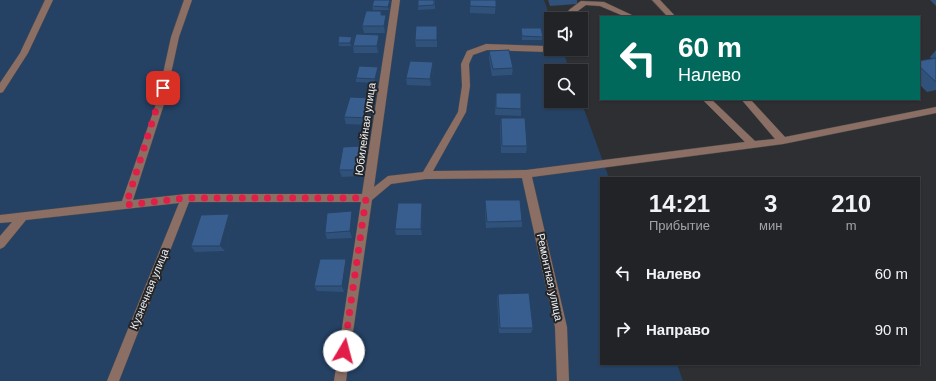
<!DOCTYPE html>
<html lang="ru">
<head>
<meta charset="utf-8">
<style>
	body { margin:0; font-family:Arial,sans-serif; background:#2e2f32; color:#f1f3f6; height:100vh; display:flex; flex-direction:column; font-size:15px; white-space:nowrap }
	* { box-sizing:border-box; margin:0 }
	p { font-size:13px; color:#a2a4a7 }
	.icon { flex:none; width:22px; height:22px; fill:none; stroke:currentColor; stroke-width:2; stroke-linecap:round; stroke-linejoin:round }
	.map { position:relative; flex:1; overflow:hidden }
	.details { position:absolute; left:600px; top:177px; width:320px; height:188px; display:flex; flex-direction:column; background:#222326; border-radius:0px; box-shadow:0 1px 3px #0004,0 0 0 1px #3f4043 }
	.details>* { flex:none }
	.top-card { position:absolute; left:600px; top:16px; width:320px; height:84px; border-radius:0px; box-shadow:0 1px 3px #0004,0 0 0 1px #3f4043; background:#00695c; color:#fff; overflow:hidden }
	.fabs { position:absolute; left:544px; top:12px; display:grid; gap:8px }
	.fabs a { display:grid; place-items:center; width:44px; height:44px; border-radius:0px; background:#222326; box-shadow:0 1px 3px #0004,0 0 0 1px #3f4043; font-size:20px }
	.pin { position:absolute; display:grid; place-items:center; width:34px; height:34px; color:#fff; margin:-17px; border-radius:8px; box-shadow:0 2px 6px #0006 }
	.me { position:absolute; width:44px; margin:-22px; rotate:8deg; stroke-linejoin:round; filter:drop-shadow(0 0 3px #0008) }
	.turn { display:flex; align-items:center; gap:14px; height:84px; padding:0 12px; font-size:18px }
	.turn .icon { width:52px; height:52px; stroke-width:2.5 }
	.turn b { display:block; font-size:28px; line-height:34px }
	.eta { display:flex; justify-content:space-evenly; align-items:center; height:68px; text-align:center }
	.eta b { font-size:24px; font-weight:800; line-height:28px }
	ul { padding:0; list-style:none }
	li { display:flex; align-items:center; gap:12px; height:56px; padding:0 12px }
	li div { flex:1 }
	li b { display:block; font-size:15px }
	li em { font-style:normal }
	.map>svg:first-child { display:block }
	.green { fill:#254265 }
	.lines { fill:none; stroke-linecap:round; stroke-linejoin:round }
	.minor-casing { stroke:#484a4d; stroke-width:1 }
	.minor { fill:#8c6f64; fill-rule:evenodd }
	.wall { fill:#2f517a }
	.shaded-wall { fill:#264263 }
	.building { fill:#375e8e; stroke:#264263 }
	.route { stroke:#e11d48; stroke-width:7; stroke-dasharray:0 12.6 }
	.labels { text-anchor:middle; stroke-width:4; stroke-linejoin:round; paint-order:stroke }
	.street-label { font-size:11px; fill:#eff1f3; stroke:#232528 }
</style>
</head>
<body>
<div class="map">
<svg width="936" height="381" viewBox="0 0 936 381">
	<rect width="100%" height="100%" fill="#2d2f32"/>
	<!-- green -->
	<polygon class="green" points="0,0 544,0 551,20 551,49 562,49 570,71 551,71 551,101 581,101 609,178 601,178 601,364 677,364 683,381 0,381"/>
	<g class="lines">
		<!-- minor casing -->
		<g class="minor-casing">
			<g id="minor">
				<polygon points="45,0 53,0 28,53 3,92 0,93 0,83 20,53"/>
				<polygon points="184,0 192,0 179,37 165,101 133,200 186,194 362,194 392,0 400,0 374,187 388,176 423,172 458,112 462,86 461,64 467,51 486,44 545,46 551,42 551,49 547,52 487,50 473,55 469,64 470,86 466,112 433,171 526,170 745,142 702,99 711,99 755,141 775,139 741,99 750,99 785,137 936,107 936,113 783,144 532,177 567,327 569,381 557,381 555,327 522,178 426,179 391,184 372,200 346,381 334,381 361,202 189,202 119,381 107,381 179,203 26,220 4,247 0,249 0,236 12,222 0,223 0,215 122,201 157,101 171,37"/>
				<polygon points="652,0 660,0 676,17 668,17"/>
				<polygon points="581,1 604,2 636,17 626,17 600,6 586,5 575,13 572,19 564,19 569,10"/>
			</g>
		</g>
		<!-- minor -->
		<use href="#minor" class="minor"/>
	</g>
	<!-- wall -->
	<g class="wall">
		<polygon points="435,0 435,9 418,10 418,6"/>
		<polygon points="470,0 496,0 495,14 470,13"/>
		<polygon points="548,0 577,0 577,4 550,6"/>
		<polygon points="930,0 936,0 936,6"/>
		<polygon points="391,1 389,10 373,10 372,6"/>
		<polygon points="381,11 382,15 388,22 385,33 364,33 362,26"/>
		<polygon points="437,26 437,47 416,47 415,40"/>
		<polygon points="521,28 543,37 542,40 522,40"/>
		<polygon points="352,37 353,40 351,46 339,46 338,43"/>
		<polygon points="380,42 378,53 354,53 353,46"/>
		<polygon points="936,50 936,90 927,92 919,84 919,61 932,59 930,57"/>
		<polygon points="489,51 513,68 512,75 492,76 489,58"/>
		<polygon points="433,69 431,86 407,85 406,78"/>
		<polygon points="379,70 376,83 356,82 356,78"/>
		<polygon points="496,93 521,109 521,116 495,115"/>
		<polygon points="374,105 369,125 346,124 344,117"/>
		<polygon points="501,118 527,146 526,153 501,153 500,125"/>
		<polygon points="363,153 360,176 342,177 339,170"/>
		<polygon points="485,200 522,221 522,227 486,228 485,207"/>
		<polygon points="422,203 423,210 422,235 396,235 395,229"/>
		<polygon points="229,214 233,221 225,251 195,252 191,246"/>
		<polygon points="354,217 352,238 327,239 325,233"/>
		<polygon points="348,265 344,292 317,291 314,286"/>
		<polygon points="498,294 533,328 531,333 499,333 497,299"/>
	</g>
	<!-- shaded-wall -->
	<g class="shaded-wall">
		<polygon points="390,0 391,0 391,1 389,10 388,7"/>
		<polygon points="386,15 388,22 385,33 384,26"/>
		<polygon points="437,26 438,33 437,47"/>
		<polygon points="379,35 380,42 378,53 377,46"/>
		<polygon points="352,37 353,40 351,46 350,43"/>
		<polygon points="433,62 433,69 431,86 430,79"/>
		<polygon points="378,67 379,70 376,83 375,79"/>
		<polygon points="372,98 374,105 369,125 368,118"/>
		<polygon points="362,146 363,153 360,176 358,170"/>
		<polygon points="422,203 423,210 422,235 421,229"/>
		<polygon points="352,211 354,217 352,238 350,231"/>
		<polygon points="229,214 233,221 225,251 220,246"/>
		<polygon points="346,259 348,265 344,292 342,286"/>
	</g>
	<!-- building -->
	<g class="building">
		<polygon points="374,0 390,0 388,7 372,6"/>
		<polygon points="418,0 434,0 434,5 418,6"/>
		<polygon points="470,0 496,0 496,7 470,6"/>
		<polygon points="366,11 381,11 381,15 386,15 384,26 362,26"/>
		<polygon points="416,26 437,26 437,40 415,40"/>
		<polygon points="521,28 541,28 543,37 522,36"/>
		<polygon points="356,34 379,35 377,46 353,46"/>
		<polygon points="339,36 352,37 350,43 338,43"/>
		<polygon points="509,50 513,68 493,69 489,51"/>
		<polygon points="936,58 936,82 919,66 919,61"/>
		<polygon points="410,61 433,62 430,79 406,78"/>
		<polygon points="359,66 378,67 375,79 356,78"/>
		<polygon points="496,93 521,93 521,109 496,108"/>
		<polygon points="350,97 372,98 368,118 344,117"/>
		<polygon points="501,118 525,118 527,146 502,146"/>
		<polygon points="362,146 358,170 339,170 343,147"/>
		<polygon points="485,200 520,200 522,221 487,222"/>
		<polygon points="398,203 422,203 421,229 395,229"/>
		<polygon points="352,211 350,231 325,233 327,213"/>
		<polygon points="229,214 220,246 191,246 201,215"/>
		<polygon points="320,259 346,259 342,286 314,286"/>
		<polygon points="529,293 533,328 500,328 498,294"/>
	</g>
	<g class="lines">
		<!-- route -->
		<polyline class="route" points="163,88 126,205 186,198 366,198 344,351"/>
	</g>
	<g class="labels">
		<!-- street labels -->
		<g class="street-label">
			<text transform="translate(365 129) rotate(-82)" y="4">Юбилейная улица</text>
			<text transform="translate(550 277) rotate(78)" y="4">Ремонтная улица</text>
			<text transform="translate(149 289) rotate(-68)" y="4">Кузнечная улица</text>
		</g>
	</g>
</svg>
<div class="fabs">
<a><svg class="icon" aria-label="sound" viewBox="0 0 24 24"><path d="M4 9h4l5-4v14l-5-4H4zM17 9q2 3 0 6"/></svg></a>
<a><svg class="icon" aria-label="search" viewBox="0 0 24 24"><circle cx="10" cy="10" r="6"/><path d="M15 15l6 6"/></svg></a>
</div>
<div class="pin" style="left:163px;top:88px;background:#d93025"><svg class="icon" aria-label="arrive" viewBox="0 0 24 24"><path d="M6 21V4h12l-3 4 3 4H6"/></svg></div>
<svg class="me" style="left:344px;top:351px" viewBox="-20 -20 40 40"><circle r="19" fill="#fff"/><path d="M0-13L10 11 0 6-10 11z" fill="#e11d48"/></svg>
<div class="top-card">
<div class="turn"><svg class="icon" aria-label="left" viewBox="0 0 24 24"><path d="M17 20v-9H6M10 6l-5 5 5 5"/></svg><div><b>60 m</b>Налево</div></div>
</div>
<section class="details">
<div class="eta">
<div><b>14:21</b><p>Прибытие</p></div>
<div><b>3</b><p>мин</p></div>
<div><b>210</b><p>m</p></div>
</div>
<ul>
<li><svg class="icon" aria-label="left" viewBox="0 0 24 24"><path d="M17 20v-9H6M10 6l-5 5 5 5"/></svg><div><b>Налево</b></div><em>60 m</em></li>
<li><svg class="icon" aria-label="right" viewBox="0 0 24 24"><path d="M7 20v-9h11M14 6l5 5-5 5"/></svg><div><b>Направо</b></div><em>90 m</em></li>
</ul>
</section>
</div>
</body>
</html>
